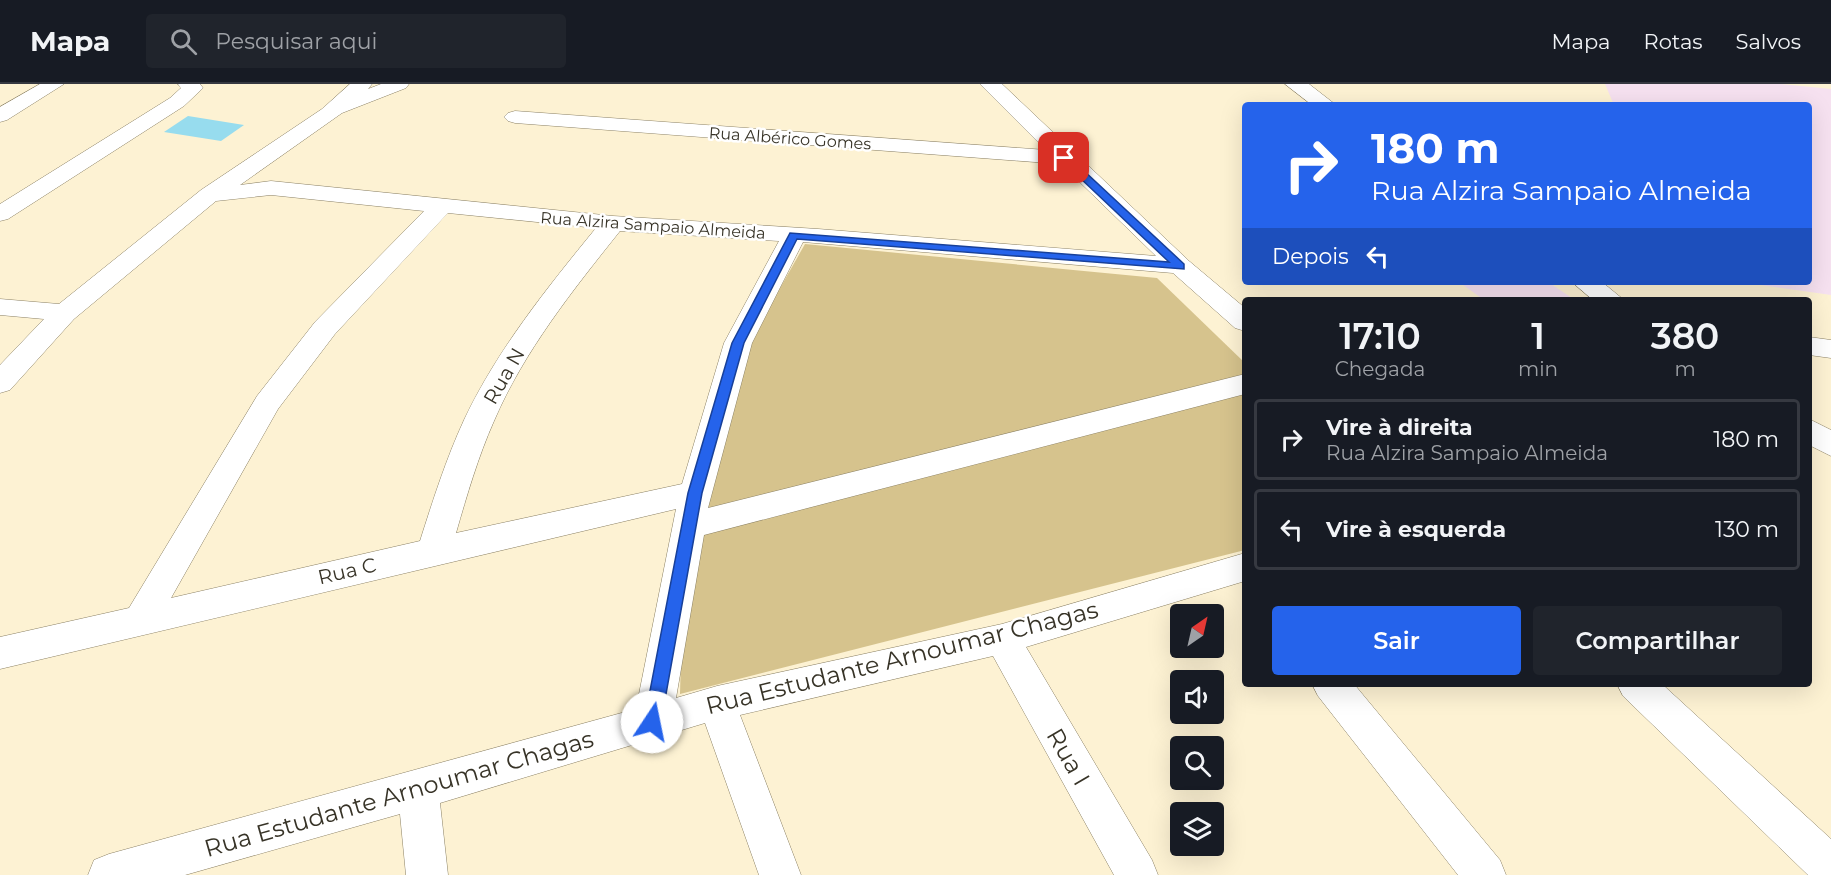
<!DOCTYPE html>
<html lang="pt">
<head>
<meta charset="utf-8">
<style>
	body { margin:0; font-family:Montserrat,sans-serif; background:#20242c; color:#f1f3f6; height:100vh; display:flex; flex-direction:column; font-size:22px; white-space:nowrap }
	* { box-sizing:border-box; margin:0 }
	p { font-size:20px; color:#9ea1a6 }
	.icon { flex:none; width:33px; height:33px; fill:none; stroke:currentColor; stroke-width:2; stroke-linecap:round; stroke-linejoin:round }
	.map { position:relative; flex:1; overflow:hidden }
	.details { position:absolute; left:1242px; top:213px; width:570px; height:390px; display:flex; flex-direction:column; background:#171b24; border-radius:6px; box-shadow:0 6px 24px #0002 }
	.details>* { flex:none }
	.top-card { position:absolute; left:1242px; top:18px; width:570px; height:183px; border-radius:6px; box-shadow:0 6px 24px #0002; background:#2563eb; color:#fff; overflow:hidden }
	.needle { width:39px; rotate:34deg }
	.tools { position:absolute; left:1170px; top:520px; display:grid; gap:12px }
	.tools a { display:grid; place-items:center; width:54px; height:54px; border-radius:6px; background:#171b24; box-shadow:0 6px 24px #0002; font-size:30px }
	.pin { position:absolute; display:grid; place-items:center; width:51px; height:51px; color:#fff; margin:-26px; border-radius:12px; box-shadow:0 3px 9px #0006 }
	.me { position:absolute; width:66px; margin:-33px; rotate:11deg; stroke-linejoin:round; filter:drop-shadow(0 0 4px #0008) }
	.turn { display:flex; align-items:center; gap:21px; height:126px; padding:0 30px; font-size:27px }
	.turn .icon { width:78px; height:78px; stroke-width:2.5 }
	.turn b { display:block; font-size:42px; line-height:51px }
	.then { display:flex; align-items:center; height:57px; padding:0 30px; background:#0003; gap:12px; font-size:22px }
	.eta { display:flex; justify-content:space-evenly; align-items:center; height:102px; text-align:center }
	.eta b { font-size:36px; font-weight:600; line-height:42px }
	.cta { display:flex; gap:12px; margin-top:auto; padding:12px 30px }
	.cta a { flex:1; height:69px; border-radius:6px; background:#2563eb; color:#fff; font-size:24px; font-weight:600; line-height:69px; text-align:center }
	.cta a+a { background:#20242c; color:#f1f3f6 }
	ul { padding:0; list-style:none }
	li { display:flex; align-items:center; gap:18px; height:81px; margin:0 12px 9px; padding:0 18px; border:3px solid #363941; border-radius:6px }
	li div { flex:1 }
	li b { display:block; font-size:22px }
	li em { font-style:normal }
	header { display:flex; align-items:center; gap:36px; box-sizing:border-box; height:84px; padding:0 30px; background:#171b24; border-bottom:2px solid #363941 }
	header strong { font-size:28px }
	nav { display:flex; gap:33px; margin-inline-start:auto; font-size:21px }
	.search { width:420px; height:54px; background:#20242c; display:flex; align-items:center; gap:15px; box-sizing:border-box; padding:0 21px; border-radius:6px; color:#9ea1a6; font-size:22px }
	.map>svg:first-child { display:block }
	.education { fill:#f6e1f0 }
	.green { fill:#d6c38d }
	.water { fill:#97dcee }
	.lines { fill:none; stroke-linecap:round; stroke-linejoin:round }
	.minor-casing { stroke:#8b8165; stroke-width:1 }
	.minor { fill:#fff; fill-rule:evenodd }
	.route { fill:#2563eb; stroke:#184099; stroke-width:1.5 }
	.labels { text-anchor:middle; stroke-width:5; stroke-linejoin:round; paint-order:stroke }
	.far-street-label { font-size:16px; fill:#373327; stroke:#fff }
	.street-label { font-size:20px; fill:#373327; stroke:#fff }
	.near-street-label { font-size:24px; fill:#373327; stroke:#fff }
</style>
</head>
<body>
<header>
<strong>Mapa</strong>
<div class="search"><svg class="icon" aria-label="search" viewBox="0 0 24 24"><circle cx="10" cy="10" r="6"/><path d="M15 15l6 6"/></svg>Pesquisar aqui</div>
<nav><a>Mapa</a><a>Rotas</a><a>Salvos</a></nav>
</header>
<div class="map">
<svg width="1831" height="791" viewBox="0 0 1831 791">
	<rect width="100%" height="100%" fill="#fdf2d3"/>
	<!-- education -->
	<g class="education">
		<polygon points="1605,0 1781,0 1831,5 1831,211 1740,198 1809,198 1809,21 1614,21"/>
		<polygon points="1459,198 1548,198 1575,216 1484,216"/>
	</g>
	<!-- green -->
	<polygon class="green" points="805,160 1157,194 1245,279 1245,466 680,610 683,500 751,255"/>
	<!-- water -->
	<polygon class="water" points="188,32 244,41 221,57 164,48"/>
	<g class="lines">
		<!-- minor casing -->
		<g class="minor-casing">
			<g id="minor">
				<polygon points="40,0 64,0 7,36 0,38 0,23"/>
				<polygon points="178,0 200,0 203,4 184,22 8,135 0,137 0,120 170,14 181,4"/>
				<path d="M 350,0 L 372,0 L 368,5 L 381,0 L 409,0 L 406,4 L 342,29 L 240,101 L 271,97 L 613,132 L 818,145 L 1156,172 L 1061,80 L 515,39 L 508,37 L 504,33 L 508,29 L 515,27 L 1046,66 L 980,0 L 1002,0 L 1189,177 L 1245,224 L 1245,247 L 1235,244 L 1173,189 L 803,158 L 752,259 L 708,424 L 1245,290 L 1245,310 L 704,451 L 676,614 L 717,602 L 1002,540 L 1245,469 L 1245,497 L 1026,563 L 1152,776 L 1158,791 L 1114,791 L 993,572 L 740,631 L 801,791 L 759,791 L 705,639 L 440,719 L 448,791 L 406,791 L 400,730 L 185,791 L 88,791 L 94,776 L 109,770 L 636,625 L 676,425 L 0,585 L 0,553 L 129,524 L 257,312 L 315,238 L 424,127 L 271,111 L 216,117 L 74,235 L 10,306 L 0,309 L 0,281 L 44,235 L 0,231 L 0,215 L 59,220 L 201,106 L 322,25 ZM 448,129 L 596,144 C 547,204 497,266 464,336 C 446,375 433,416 420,457 L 171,514 L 278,325 L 335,250 ZM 620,147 L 779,157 L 724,259 L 682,400 L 456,449 C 467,411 478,373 494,337 C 524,267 573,206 620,147 Z"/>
				<polygon points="1285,0 1309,0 1336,21 1312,21"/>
				<polygon points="1572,198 1602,198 1624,216 1593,216"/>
				<polygon points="1809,253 1831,256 1831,274 1809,271"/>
				<polygon points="1809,335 1831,346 1831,372 1809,361"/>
				<polygon points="1312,600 1354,600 1500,776 1506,791 1458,791 1318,612"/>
				<polygon points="1617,600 1662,600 1831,755 1831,791 1808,791 1623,612"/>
			</g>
		</g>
		<!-- minor -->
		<use href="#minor" class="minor"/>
	</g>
	<!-- route -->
	<polygon class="route" points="1061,72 1068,72 1184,180 1184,185 797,155 744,259 702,409 661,638 658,643 652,645 647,643 644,638 688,409 732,259 790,149 1169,178 1061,76"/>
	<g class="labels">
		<!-- far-street labels -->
		<g class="far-street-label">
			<text transform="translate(790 54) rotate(4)" y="6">Rua Albérico Gomes</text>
			<text transform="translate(653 141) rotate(4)" y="6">Rua Alzira Sampaio Almeida</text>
		</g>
		<!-- street labels -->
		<g class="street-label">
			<text transform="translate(504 292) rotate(-60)" y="7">Rua N</text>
			<text transform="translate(347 487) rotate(-13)" y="7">Rua C</text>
		</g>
		<!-- near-street labels -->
		<g class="near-street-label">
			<text transform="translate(902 574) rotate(-14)" y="8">Rua Estudante Arnoumar Chagas</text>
			<text transform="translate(1068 673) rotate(60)" y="8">Rua I</text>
			<text transform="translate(399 710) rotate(-16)" y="8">Rua Estudante Arnoumar Chagas</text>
		</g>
	</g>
</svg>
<div class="tools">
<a><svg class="needle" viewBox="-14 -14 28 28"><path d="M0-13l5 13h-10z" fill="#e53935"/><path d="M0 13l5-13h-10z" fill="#9ea1a6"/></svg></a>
<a><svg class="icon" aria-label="sound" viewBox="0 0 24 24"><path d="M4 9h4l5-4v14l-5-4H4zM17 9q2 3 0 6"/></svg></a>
<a><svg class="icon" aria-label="search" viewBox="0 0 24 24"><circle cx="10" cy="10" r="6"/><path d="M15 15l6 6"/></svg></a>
<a><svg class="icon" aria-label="layers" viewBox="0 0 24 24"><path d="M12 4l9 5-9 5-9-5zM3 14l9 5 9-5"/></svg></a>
</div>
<div class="pin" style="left:1064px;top:74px;background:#d93025"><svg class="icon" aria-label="arrive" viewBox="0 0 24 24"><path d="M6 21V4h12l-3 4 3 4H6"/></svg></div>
<svg class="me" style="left:652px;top:638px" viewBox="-20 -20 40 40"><circle r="19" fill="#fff"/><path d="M0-13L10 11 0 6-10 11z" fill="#2563eb"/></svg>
<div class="top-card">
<div class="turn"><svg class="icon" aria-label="right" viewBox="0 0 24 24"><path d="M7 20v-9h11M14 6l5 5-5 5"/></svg><div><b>180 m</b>Rua Alzira Sampaio Almeida</div></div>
<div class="then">Depois<svg class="icon" aria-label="left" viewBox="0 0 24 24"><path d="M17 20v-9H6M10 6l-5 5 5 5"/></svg></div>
</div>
<section class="details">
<div class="eta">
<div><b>17:10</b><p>Chegada</p></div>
<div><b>1</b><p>min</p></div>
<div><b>380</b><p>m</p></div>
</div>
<ul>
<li><svg class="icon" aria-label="right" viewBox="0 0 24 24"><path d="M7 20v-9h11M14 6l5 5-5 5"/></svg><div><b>Vire à direita</b><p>Rua Alzira Sampaio Almeida</p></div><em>180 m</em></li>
<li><svg class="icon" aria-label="left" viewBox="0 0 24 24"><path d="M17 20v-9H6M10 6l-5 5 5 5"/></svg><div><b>Vire à esquerda</b></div><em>130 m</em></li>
</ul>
<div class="cta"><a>Sair</a><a>Compartilhar</a></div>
</section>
</div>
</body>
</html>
